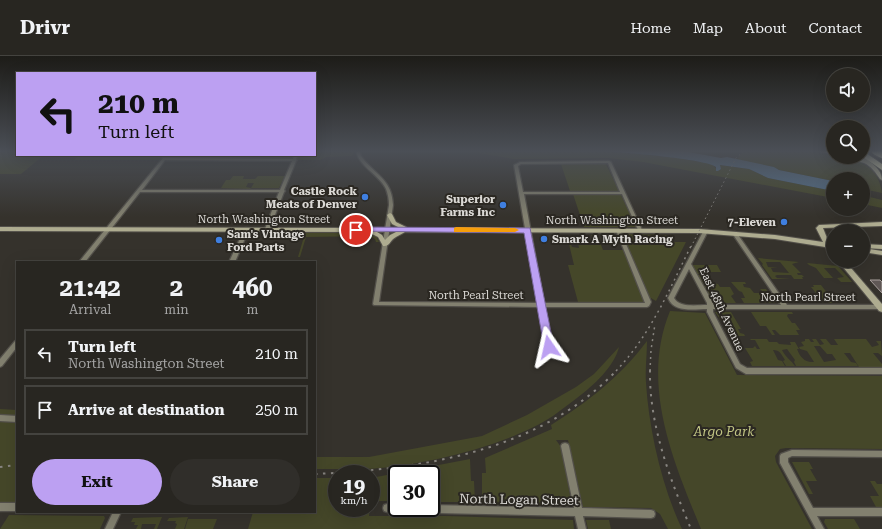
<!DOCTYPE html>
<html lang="en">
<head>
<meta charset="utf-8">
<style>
	body { margin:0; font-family:"Roboto Serif",serif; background:#302e2a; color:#f1f3f6; height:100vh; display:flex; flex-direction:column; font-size:15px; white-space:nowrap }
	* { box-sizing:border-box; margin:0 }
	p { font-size:13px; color:#a5a5a5 }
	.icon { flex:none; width:22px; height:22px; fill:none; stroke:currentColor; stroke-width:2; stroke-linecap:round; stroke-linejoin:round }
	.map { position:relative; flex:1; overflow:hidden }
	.side { position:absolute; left:16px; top:205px; width:300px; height:252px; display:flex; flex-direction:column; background:#282621; border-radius:0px; box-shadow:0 4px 16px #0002,0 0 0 1px #44433f }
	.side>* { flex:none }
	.hud { position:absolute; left:16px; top:16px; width:300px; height:84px; border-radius:0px; box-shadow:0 4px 16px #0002,0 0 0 1px #44433f; background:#bca0f2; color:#111; overflow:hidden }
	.buttons { position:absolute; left:826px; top:12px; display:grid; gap:8px }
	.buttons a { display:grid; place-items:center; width:44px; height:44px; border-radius:50%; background:#282621; box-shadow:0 4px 16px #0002,0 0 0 1px #44433f; font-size:20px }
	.speed { position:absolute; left:328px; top:409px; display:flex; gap:8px; font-size:20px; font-weight:700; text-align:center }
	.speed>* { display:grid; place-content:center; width:52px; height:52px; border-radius:50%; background:#282621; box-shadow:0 4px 16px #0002,0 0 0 1px #44433f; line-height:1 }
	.speed small { font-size:10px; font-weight:400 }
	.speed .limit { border:2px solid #111; border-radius:6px; background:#fff; color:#111 }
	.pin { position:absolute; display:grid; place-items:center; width:34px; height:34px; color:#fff; margin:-17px; border:2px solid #fff; border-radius:50%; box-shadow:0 1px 4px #0007 }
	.me { position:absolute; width:44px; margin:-22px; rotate:349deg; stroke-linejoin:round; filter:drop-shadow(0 0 3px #0008) }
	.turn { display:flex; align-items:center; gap:14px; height:84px; padding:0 16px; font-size:18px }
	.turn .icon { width:52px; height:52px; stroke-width:2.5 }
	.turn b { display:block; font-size:28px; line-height:34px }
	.eta { display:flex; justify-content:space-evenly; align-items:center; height:68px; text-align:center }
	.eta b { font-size:24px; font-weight:700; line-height:28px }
	.cta { display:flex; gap:8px; margin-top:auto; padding:8px 16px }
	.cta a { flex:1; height:46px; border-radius:24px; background:#bca0f2; color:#111; font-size:16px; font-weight:700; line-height:46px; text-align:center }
	.cta a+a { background:#302e2a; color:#f1f3f6 }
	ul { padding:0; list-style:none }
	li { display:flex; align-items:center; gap:12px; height:50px; margin:0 8px 6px; padding:0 8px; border:2px solid #44433f; border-radius:0px }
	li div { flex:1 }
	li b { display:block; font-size:15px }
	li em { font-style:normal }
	header { display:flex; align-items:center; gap:24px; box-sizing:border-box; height:56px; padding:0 20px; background:#282621; border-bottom:1px solid #44433f }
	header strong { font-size:19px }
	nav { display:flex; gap:22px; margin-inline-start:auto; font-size:14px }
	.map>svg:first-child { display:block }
	.green { fill:#454729; fill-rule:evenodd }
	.water { fill:#55718e }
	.building { fill:#605856; stroke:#a9a09d }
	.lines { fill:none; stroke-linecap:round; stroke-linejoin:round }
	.street-casing { stroke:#53504a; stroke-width:2.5 }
	.secondary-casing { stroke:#53504a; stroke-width:2 }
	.highway-casing { stroke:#53504a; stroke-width:2 }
	.street { fill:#82806f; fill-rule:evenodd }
	.secondary { fill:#aeac90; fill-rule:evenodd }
	.highway { fill:#f0ecc1; fill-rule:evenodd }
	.rail-far2 { stroke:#888580; stroke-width:1; stroke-dasharray:1.5 3; stroke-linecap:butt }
	.rail-far1 { stroke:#888580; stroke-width:1.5; stroke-dasharray:2 4; stroke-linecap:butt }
	.rail { stroke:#888580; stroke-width:2; stroke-dasharray:2.5 5.5; stroke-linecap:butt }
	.highway-bridge-casing { stroke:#53504a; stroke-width:10; stroke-linecap:butt }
	.highway-bridge { stroke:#f0ecc1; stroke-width:8 }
	.route { fill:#bca0f2; stroke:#7a689d }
	.slow { fill:#f59e0b }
	.shop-dot { fill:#3f7fe0; stroke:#2b2822; stroke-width:1.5 }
	.labels { text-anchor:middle; stroke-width:4; stroke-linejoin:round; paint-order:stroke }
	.poi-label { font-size:11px; font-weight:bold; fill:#dbd9d5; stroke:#2b2822; text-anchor:end }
	.street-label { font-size:11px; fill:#dbd9d5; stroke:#2b2822 }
	.near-park-label { font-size:13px; font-style:italic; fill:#c1c584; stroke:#2b2822 }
	.near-street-label { font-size:13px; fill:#dbd9d5; stroke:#2b2822 }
</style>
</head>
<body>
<header>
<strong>Drivr</strong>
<nav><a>Home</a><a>Map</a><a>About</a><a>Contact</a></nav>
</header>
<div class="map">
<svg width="882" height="473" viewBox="0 0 882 473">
	<rect width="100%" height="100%" fill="#35322c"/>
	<!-- green -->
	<g class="green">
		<polygon points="0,95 17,95 17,99 44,99 21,118 0,118"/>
		<polygon points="315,95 354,95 352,100 326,101 320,104 74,104 80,99 315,99"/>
		<polygon points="466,95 602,95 678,102 712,108 718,115 721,113 719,109 749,113 768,122 833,135 833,142 643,106 609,102 514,103"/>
		<path d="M 746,95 L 818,95 L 833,99 L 833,101 C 857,101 879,110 882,137 L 863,133 L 863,123 L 833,123 L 833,125 L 779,114 L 774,111 L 737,104 L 740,99 Z"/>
		<polygon points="561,108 606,108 619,135 570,135"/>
		<polygon points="233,120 244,120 243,123 255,123 258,120 285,120 279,132 251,132 254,127 248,127 246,131 251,132 250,133 221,132 226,124 230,124"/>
		<polygon points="573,138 621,139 636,171 584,171"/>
		<polygon points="866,140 882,144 882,152 863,148 863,141"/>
		<polygon points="305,177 363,177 376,180 379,186 376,186 375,183 370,180 306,181 300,201 298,201"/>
		<polygon points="622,178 666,179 669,186 667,186 668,188 675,188 674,186 686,186 656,245 649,241"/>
		<polygon points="591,179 597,179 603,194 624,194 646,247 578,246 568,209 574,209 568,184 570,185 572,191 579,192 577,182 581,182 583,189 594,189 593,187 599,187 597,180 592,180"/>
		<path d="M 758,202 L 799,206 L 792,208 L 801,217 L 797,217 L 798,219 L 802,219 L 804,221 L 802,221 L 803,223 L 794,223 L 791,219 L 777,219 L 775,220 L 777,222 L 791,223 L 772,223 L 762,209 L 764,207 L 763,208 ZM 766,206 L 780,206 L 789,217 L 773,216 L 771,212 L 778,212 L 768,211 Z"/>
		<polygon points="807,207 838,210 852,226 841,226 837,222 844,221 835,212 824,212 833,222 824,222 816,212 809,209"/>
		<polygon points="692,209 717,209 721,216 701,216 702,218 697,218"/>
		<polygon points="698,219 703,219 706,225 718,228 720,231 730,231 734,238 731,240 736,247 712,247"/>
		<polygon points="731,226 745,226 746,228 743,228 744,231 750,232 754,237 764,237 760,233 766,233 775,247 744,247 741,242 745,242 742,236 739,235"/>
		<polygon points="813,229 821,229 835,247 824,247 811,231 814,231"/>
		<path d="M 670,255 L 705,257 L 737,319 L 882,320 L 882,393 L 786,392 L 780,393 L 775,400 L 776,406 L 812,473 L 701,473 C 673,405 640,328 670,255 Z"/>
		<polygon points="715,256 731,256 741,273 738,273 740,277 744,278 745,280 729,280 726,275 734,275 733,272 726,271"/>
		<polygon points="751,256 792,256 793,258 788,258 787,260 792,267 795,267 800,274 796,274 799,279 780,279 775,274 772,274 775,279 772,279 766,270 760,270"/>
		<path d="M 750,283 L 767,283 L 769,286 L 777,286 L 779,288 L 791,289 L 790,286 L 795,286 L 799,293 L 797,293 C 800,301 805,307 814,306 L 807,295 L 800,293 L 799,291 L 804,290 L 801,286 L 805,285 L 805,283 L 809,283 L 811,286 L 814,286 L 812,283 L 816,283 L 820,289 L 824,288 L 820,283 L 826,283 L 831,289 L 838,289 L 834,283 L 866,283 L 872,291 L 879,289 L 876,285 L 881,285 L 882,300 L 878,297 L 873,297 L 882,308 L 882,311 L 859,311 L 850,297 L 844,297 L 851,306 L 856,307 L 858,310 L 796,310 L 794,306 L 795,304 L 787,293 L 782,294 C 786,302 791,304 795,310 L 786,310 L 783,305 L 785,304 C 781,298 780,294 773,294 L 778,304 L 782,305 L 785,310 L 752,310 L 750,306 L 753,305 L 745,292 L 753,292 L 755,290 L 757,293 L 760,293 L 755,284 L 751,284 ZM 814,290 L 820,290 L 827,298 L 832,298 L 836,304 L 824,306 Z"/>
		<path d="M 647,285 C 647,299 645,313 646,327 C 649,374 662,431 682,473 L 668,473 L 660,458 L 651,452 L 583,451 L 568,384 L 556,384 L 561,391 L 572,450 L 482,448 L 482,417 L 486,417 L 485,402 L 552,373 L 551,369 C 589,345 620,321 647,285 Z"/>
		<path d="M 619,291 C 614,311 594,329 577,342 C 569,348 561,354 553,360 C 507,390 422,410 367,413 C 350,413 332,413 315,413 L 315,401 L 369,401 L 482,380 L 527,359 L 576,331 L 594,318 Z"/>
		<polygon points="0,353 17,354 17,446 0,446"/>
		<polygon points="470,403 471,425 474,425 475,446 431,446 431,418 397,418 397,445 371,445 371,422"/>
		<polygon points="792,406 809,406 813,413 810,413 817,425 806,425 813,438 809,438"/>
		<polygon points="315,422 337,422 337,452 370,452 369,460 446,460 573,464 574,473 248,473 253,456 315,456"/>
		<polygon points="870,425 875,425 877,428 882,428 882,451 876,451 870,440 879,440"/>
		<polygon points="9,459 104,460 105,462 100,473 0,473"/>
		<polygon points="162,461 157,473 154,473 156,468 142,468 141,473 136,473 138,469 134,469 135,466 131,466 133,462"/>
		<polygon points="188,461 184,473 175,473 177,468 175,467 176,465 167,465 169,462"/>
		<polygon points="188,463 217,463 213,473 185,473"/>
		<polygon points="825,463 854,463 860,473 828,473 824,466"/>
		<polygon points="586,464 609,464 611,473 588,473"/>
	</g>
	<!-- water -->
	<path class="water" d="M 602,95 L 683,95 L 721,102 L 727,101 L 774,111 L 779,114 L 833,125 L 833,135 L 768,122 L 749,113 L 720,109 L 721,113 L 718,115 L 716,115 L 716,111 C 707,103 620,96 602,95 Z"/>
	<!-- building -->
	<polygon class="building" points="870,224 880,224 882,226 882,237"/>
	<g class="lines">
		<!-- street casing -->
		<g class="street-casing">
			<g id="street">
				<path d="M 356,95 L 360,95 L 361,100 L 364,104 C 378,120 392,125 393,149 L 379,246 L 538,247 L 514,109 L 520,106 L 609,105 L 611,106 L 642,174 L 642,175 L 638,175 L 638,174 L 622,138 L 524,138 L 544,247 L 645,247 L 616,174 L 618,173 L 620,174 L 651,246 L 649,250 L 647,251 L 545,251 L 552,291 L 551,293 L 547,293 L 546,291 L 539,251 L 374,249 L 373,248 L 389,149 C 389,144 388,138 386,133 C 379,118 360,112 356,95 ZM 608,107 L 620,136 L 523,136 L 518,110 L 521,108 Z"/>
				<path d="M 294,99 L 298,99 L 296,103 L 297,104 L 296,105 L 284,134 L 285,135 L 284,136 L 269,174 L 267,174 L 265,173 L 279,136 L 140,136 L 85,206 L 79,206 L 163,102 L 293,103 ZM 165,104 L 292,105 L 280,134 L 142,134 Z"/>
				<polygon points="245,172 247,172 249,173 235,206 229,206"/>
				<path d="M 704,174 L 708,174 L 708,175 L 691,208 L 713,247 L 713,249 L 781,249 L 732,177 L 734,176 L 736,176 L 787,249 L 882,249 L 882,253 L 713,253 L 713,256 L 740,308 L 747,312 L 882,312 L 882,318 L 746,318 L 736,312 L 707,256 L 707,253 C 694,253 674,257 668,242 ZM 689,213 L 707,247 L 707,249 C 697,249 679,252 674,242 Z"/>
				<polygon points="15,285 17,285 17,291 2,310 0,311 0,303"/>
				<polygon points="0,359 17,360 17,366 0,365"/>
				<polygon points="565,387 568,388 569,390 582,452 651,454 654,455 655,458 654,461 651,462 583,460 586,473 578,473 575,460 387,456 384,455 383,452 384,449 387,448 397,448 397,452 431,452 431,449 574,452 561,390 562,388"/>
				<polygon points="792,394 882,395 882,401 792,400 788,402 788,406 813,452 882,452 882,460 817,460 824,473 816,473 780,407 780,400 781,398"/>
				<rect x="0" y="447" width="17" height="8"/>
				<polygon points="113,456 121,456 113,473 105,473"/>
			</g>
		</g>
		<!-- secondary casing -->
		<g class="secondary-casing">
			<g id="secondary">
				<polygon points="820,95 833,96 833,98 820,96"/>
				<path d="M 863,100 C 871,107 882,113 882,124 L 880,123 C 876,117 871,110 864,107 C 859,106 854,104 849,101 L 856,101 L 859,102 L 858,101 Z"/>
				<path d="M 390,157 L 392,158 L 396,166 L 406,171 L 407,172 L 699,173 L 775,179 L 823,186 L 816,172 L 819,169 L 882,166 L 882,170 L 823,172 L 829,187 L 833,188 L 833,198 L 831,197 L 825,191 L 775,183 L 699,177 L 405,176 C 402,178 399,179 396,181 C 390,184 390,191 383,190 L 378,181 L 368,176 L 0,175 L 0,171 L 400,172 L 392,168 L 387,159 ZM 377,176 L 396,176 L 390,179 L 385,184 L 382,179 Z"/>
				<polygon points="863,188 882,189 882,193 864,192 863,192"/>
				<polygon points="863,192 882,195 882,199 863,196"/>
				<polygon points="838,205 845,205 882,248 882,256 879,255"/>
			</g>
		</g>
		<!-- highway casing -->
		<g class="highway-casing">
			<polygon id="highway" points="863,95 882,108 882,114 863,101"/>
		</g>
		<!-- street -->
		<use href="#street" class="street"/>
		<!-- secondary -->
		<use href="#secondary" class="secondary"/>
		<!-- highway -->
		<use href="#highway" class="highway"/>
		<!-- rail-far2 -->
		<g class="rail-far2">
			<polyline points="874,95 882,97"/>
			<polyline points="691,191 736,102 744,95"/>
		</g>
		<!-- rail-far1 -->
		<g class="rail-far1">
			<path d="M 616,315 C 651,278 668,236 691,190"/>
			<polyline points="650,315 651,294 655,268"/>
		</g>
		<!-- rail -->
		<g class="rail">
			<path d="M 650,314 C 649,369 670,423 691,473"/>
			<polyline points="0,411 17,409"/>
			<path d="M 315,418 C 423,413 539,396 617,314"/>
		</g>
		<!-- highway-bridge casing -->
		<g class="highway-bridge-casing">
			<polyline id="highway-bridge" points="876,95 882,98"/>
		</g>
		<!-- highway-bridge -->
		<use href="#highway-bridge" class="highway-bridge"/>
	</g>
	<!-- sky -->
	<linearGradient id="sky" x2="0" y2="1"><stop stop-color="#1d1c18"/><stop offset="0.59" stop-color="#4b4f56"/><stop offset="1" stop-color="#4b4f56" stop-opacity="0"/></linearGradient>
	<rect width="882" height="161" fill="url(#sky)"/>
	<!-- route -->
	<polygon class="route" points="356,171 530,172 554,291 553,294 546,294 544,291 524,177 353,175 352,174"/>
	<!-- slow -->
	<polygon class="slow" points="456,171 515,172 519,174 515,176 454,176 454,172"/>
	<!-- markers -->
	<g class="shop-dot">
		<circle cx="365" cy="141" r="4"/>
		<circle cx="503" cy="149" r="4"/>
		<circle cx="784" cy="166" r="4"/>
		<circle cx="544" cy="183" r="4"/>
		<circle cx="219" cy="184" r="4"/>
	</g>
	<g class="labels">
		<!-- poi labels -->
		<g class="poi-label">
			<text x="357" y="139">Castle Rock<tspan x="357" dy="13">Meats of Denver</tspan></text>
			<text x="495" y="147">Superior<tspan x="495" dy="13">Farms Inc</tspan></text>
			<text x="776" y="170">7-Eleven</text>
			<text x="227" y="182" text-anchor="start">Sam's Vintage<tspan x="227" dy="13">Ford Parts</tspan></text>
			<text x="552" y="187" text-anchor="start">Smark A Myth Racing</text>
		</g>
		<!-- street labels -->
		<g class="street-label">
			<text x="264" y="167">North Washington Street</text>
			<text x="612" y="168">North Washington Street</text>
			<text x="476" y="243">North Pearl Street</text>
			<text x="808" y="245">North Pearl Street</text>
			<text transform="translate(722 253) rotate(65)" y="4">East 48th Avenue</text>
		</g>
		<!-- near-park labels -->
		<g class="near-park-label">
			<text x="724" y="380">Argo Park</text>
		</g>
		<!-- near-street labels -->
		<g class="near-street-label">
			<text transform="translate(519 443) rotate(1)" y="5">North Logan Street</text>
		</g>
	</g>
</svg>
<div class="buttons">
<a><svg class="icon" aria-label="sound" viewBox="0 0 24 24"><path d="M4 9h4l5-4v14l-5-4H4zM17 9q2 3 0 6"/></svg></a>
<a><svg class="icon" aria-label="search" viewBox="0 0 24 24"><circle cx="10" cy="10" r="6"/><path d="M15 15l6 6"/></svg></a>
<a>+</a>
<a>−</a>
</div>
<div class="speed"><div>19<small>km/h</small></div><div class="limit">30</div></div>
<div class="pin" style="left:356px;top:174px;background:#d93025"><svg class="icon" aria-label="arrive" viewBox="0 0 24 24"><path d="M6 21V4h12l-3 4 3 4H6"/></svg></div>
<svg class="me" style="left:549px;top:291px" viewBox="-20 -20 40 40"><path d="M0-17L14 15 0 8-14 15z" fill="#bca0f2" stroke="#fff" stroke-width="4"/></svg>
<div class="hud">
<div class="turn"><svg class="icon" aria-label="left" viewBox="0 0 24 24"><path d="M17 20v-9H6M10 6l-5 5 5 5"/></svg><div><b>210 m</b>Turn left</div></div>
</div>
<section class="side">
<div class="eta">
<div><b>21:42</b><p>Arrival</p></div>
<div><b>2</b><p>min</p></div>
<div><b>460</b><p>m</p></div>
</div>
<ul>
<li><svg class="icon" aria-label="left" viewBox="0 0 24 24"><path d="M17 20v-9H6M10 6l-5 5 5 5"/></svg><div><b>Turn left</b><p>North Washington Street</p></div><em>210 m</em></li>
<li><svg class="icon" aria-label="arrive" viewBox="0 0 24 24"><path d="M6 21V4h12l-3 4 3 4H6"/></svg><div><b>Arrive at destination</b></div><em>250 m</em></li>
</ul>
<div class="cta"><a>Exit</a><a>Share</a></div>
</section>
</div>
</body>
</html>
